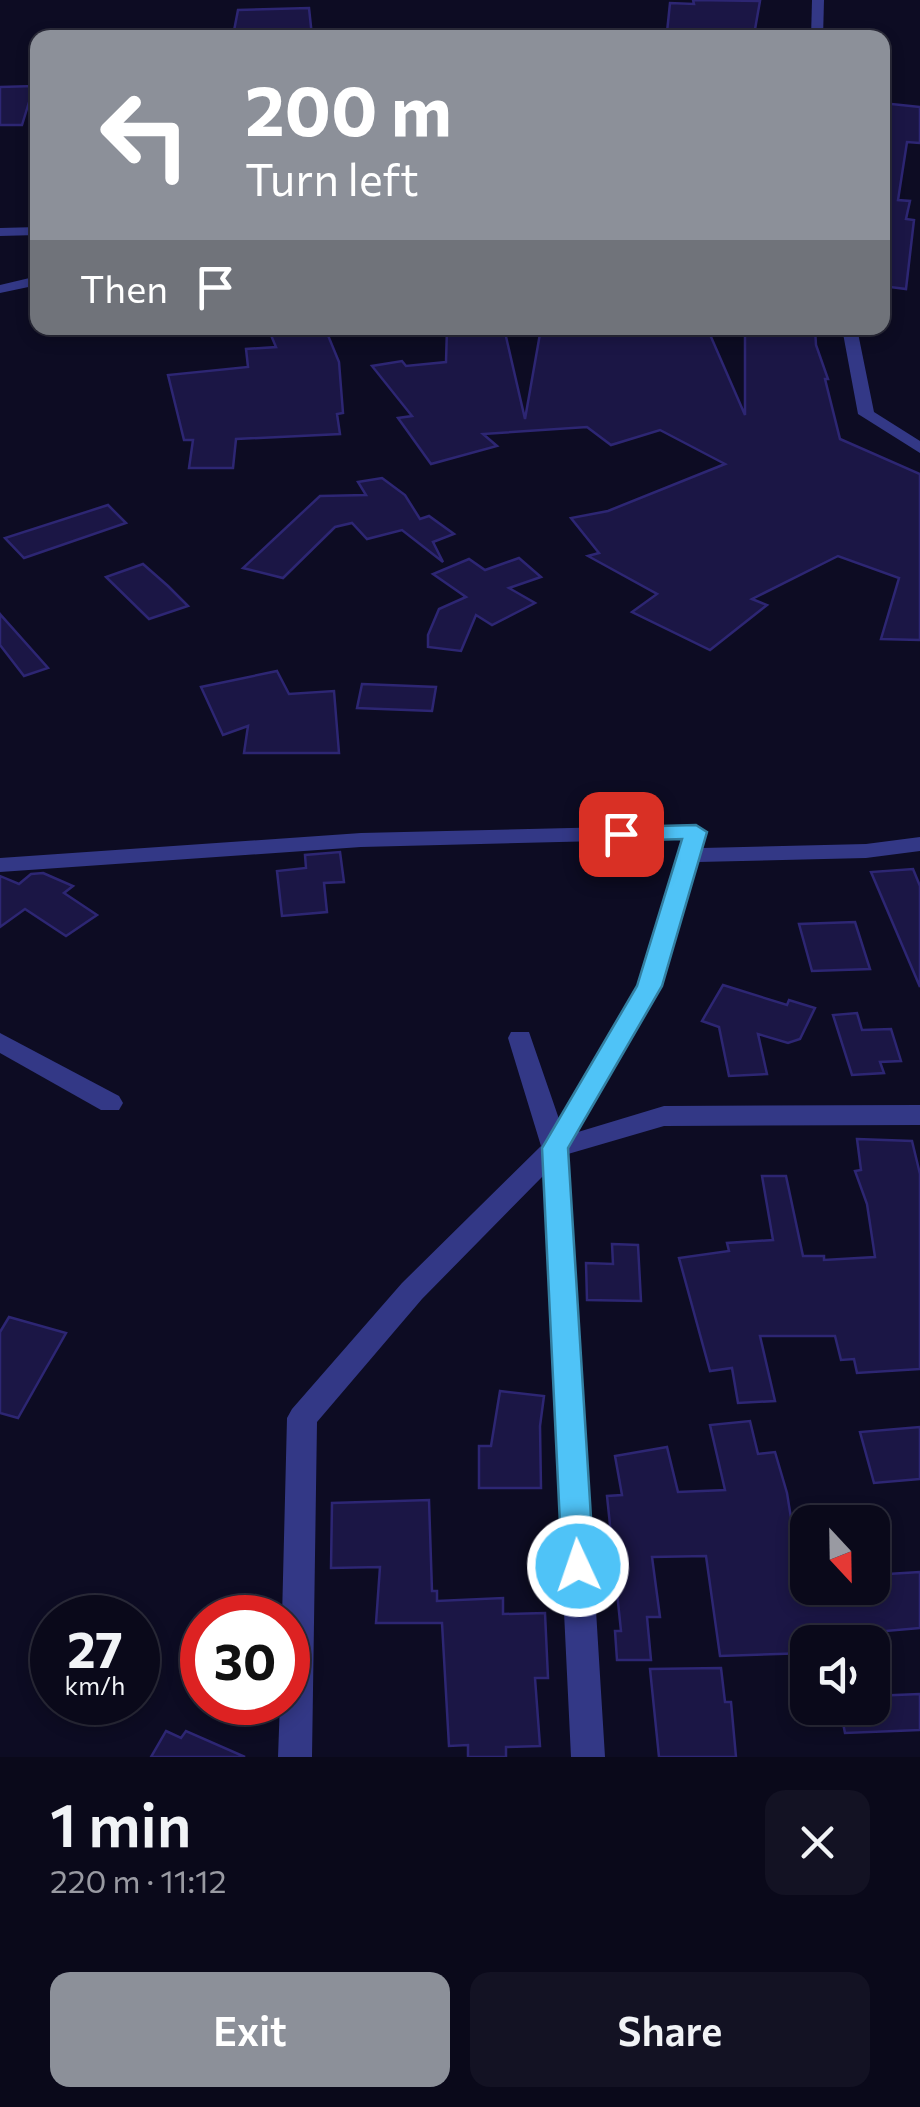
<!DOCTYPE html>
<html lang="en">
<head>
<meta charset="utf-8">
<style>
	body { margin:0; font-family:Commissioner,sans-serif; background:#131223; color:#f1f3f6; height:100vh; display:flex; flex-direction:column; font-size:38px; white-space:nowrap }
	* { box-sizing:border-box; margin:0 }
	p { font-size:32px; color:#999aa2 }
	.icon { flex:none; width:55px; height:55px; fill:none; stroke:currentColor; stroke-width:2; stroke-linecap:round; stroke-linejoin:round }
	.map { position:relative; height:1757px; overflow:hidden }
	.sheet { display:flex; flex-direction:column; background:#0a091a; flex:1 }
	.sheet>* { flex:none }
	.hud { position:absolute; left:30px; top:30px; width:860px; height:305px; border-radius:20px; box-shadow:0 5px 15px #0003,0 0 0 2px #2a2a39; background:#8c9099; color:#fff; overflow:hidden }
	.needle { width:65px; rotate:158deg }
	.controls { position:absolute; left:790px; top:1505px; display:grid; gap:20px }
	.controls a { display:grid; place-items:center; width:100px; height:100px; border-radius:20px; background:#0a091a; box-shadow:0 5px 15px #0003,0 0 0 2px #2a2a39; font-size:50px }
	.speed { position:absolute; left:30px; top:1595px; display:flex; gap:20px; font-size:50px; font-weight:700; text-align:center }
	.speed>* { display:grid; place-content:center; width:130px; height:130px; border-radius:50%; background:#0a091a; box-shadow:0 5px 15px #0003,0 0 0 2px #2a2a39; line-height:1 }
	.speed small { font-size:25px; font-weight:400 }
	.speed .limit { border:15px solid #d22; background:#fff; color:#111 }
	.pin { position:absolute; display:grid; place-items:center; width:85px; height:85px; color:#fff; margin:-42px; border-radius:20px; box-shadow:0 5px 15px #0006 }
	.me { position:absolute; width:110px; margin:-55px; rotate:357deg; stroke-linejoin:round; filter:drop-shadow(0 0 8px #0008) }
	.turn { display:flex; align-items:center; gap:35px; height:210px; padding:0 50px; font-size:45px }
	.turn .icon { width:130px; height:130px; stroke-width:2.5 }
	.turn b { display:block; font-size:70px; line-height:85px }
	.then { display:flex; align-items:center; height:95px; padding:0 50px; background:#0003; gap:20px; font-size:38px }
	.round { display:grid; place-items:center; flex:none; width:105px; height:105px; border-radius:20px; background:#131223 }
	.summary { display:flex; align-items:center; justify-content:space-between; height:170px; padding:0 50px }
	h1 { font-size:60px; font-weight:600; line-height:75px }
	.cta { display:flex; gap:20px; margin-top:auto; padding:20px 50px }
	.cta a { flex:1; height:115px; border-radius:20px; background:#8c9099; color:#fff; font-size:40px; font-weight:600; line-height:115px; text-align:center }
	.cta a+a { background:#131223; color:#f1f3f6 }
	.map>svg:first-child { display:block }
	.building { fill:#1b1645; stroke:#2d2673; stroke-width:2.5 }
	.lines { fill:none; stroke-linecap:round; stroke-linejoin:round }
	.street { fill:#333886; fill-rule:evenodd }
	.route { fill:#4fc3f7; stroke:#337fa1; stroke-width:2.5 }
</style>
</head>
<body>
<div class="map">
<svg width="920" height="1757" viewBox="0 0 920 1757">
	<rect width="100%" height="100%" fill="#0d0c23"/>
	<!-- building -->
	<g class="building">
		<polygon points="693,0 760,1 754,35 667,32 670,3 694,4"/>
		<polygon points="309,8 312,36 233,36 238,10"/>
		<polygon points="34,86 22,125 0,125 0,87"/>
		<polygon points="882,103 920,107 920,143 907,142 898,200 910,201 906,219 914,220 906,289 882,286"/>
		<polygon points="268,328 325,328 339,362 343,413 337,414 340,434 236,439 233,468 189,468 193,440 184,440 168,375 248,367 246,349 276,347"/>
		<polygon points="447,328 504,328 525,419 541,328 708,330 745,415 745,328 815,328 816,345 828,379 825,379 840,439 920,474 920,640 881,639 899,578 838,556 752,599 767,605 710,650 632,612 657,594 588,556 599,553 571,518 608,511 725,464 660,430 611,445 587,427 483,434 497,446 431,464 398,418 412,416 372,366 402,361 406,366 446,362"/>
		<polygon points="382,478 405,495 420,519 429,516 454,534 433,542 443,562 402,530 367,539 352,523 335,527 283,578 243,568 320,496 366,495 358,482"/>
		<polygon points="108,505 126,523 24,558 5,538"/>
		<polygon points="519,558 541,577 509,588 535,603 492,625 476,615 461,651 428,647 428,635 439,609 466,597 433,574 469,559 485,570"/>
		<polygon points="143,564 168,586 188,606 149,619 106,577"/>
		<polygon points="0,614 48,668 24,676 0,645"/>
		<polygon points="277,671 289,694 334,691 339,753 244,753 248,726 223,735 201,687"/>
		<polygon points="362,684 436,687 432,711 357,708"/>
		<polygon points="340,852 344,882 324,883 327,912 282,916 277,871 306,868 305,855"/>
		<polygon points="913,869 920,886 920,987 871,872"/>
		<polygon points="43,873 73,886 64,893 97,915 66,936 25,909 0,927 0,876 19,884 31,874"/>
		<polygon points="855,922 870,969 812,971 799,924"/>
		<polygon points="723,985 787,1005 789,1000 815,1008 800,1039 788,1043 758,1034 767,1074 729,1076 719,1027 702,1021"/>
		<polygon points="857,1013 862,1030 891,1029 901,1061 880,1062 884,1073 852,1075 833,1015"/>
		<polygon points="857,1139 912,1141 920,1174 920,1369 857,1373 854,1359 841,1360 835,1336 760,1336 775,1401 738,1403 732,1368 710,1371 679,1258 729,1251 727,1243 773,1240 762,1176 786,1176 803,1256 824,1256 824,1260 875,1257 867,1204 855,1171 861,1170"/>
		<polygon points="612,1244 638,1245 641,1301 587,1300 586,1263 613,1264"/>
		<polygon points="9,1317 66,1333 18,1418 0,1413 0,1332"/>
		<polygon points="500,1391 544,1396 540,1426 541,1488 479,1488 479,1446 491,1446"/>
		<polygon points="750,1421 758,1454 775,1452 787,1493 800,1574 805,1574 807,1588 872,1588 872,1575 920,1572 920,1628 816,1637 817,1642 808,1642 808,1653 720,1656 706,1556 652,1557 660,1617 647,1617 651,1660 617,1660 615,1631 621,1631 607,1496 622,1495 615,1456 667,1447 678,1492 725,1490 710,1425"/>
		<polygon points="920,1427 920,1479 874,1483 860,1432"/>
		<polygon points="429,1500 432,1591 437,1591 437,1601 503,1598 503,1614 545,1613 548,1678 535,1678 540,1746 506,1747 506,1757 468,1757 468,1745 449,1746 442,1623 376,1623 380,1567 331,1568 332,1503"/>
		<polygon points="721,1668 725,1702 731,1702 736,1757 659,1757 650,1669"/>
		<polygon points="920,1694 920,1730 845,1733 840,1708 872,1708 872,1696"/>
		<polygon points="166,1731 181,1738 186,1731 245,1757 151,1757"/>
	</g>
	<g class="lines">
		<!-- street -->
		<g class="street">
			<polygon points="812,0 824,0 823,38 811,38"/>
			<polygon points="38,227 38,235 0,236 0,228"/>
			<polygon points="38,276 38,285 0,293 0,285"/>
			<polygon points="842,328 857,328 874,412 920,441 920,453 858,414"/>
			<polygon points="696,825 707,832 702,848 866,844 920,837 920,851 866,858 698,862 662,986 578,1132 664,1106 920,1105 920,1125 664,1126 568,1154 605,1757 571,1757 543,1176 422,1299 317,1422 312,1757 278,1757 280,1702 288,1702 288,1618 282,1618 287,1418 292,1409 402,1283 541,1146 508,1038 511,1032 529,1032 559,1119 638,986 683,839 361,847 0,872 0,858 361,833"/>
			<polygon points="0,1033 119,1096 123,1103 119,1110 101,1110 0,1053"/>
		</g>
	</g>
	<!-- route -->
	<polygon class="route" points="696,825 707,832 662,986 568,1148 594,1566 589,1577 578,1581 567,1577 562,1566 542,1148 637,986 682,839 621,841 610,834 621,827"/>
</svg>
<div class="controls">
<a><svg class="needle" viewBox="-14 -14 28 28"><path d="M0-13l5 13h-10z" fill="#e53935"/><path d="M0 13l5-13h-10z" fill="#999aa2"/></svg></a>
<a><svg class="icon" aria-label="sound" viewBox="0 0 24 24"><path d="M4 9h4l5-4v14l-5-4H4zM17 9q2 3 0 6"/></svg></a>
</div>
<div class="speed"><div>27<small>km/h</small></div><div class="limit">30</div></div>
<div class="pin" style="left:621px;top:834px;background:#d93025"><svg class="icon" aria-label="arrive" viewBox="0 0 24 24"><path d="M6 21V4h12l-3 4 3 4H6"/></svg></div>
<svg class="me" style="left:578px;top:1566px" viewBox="-20 -20 40 40"><circle r="17" fill="#4fc3f7" stroke="#fff" stroke-width="3"/><path d="M0-11L8 9 0 5-8 9z" fill="#fff"/></svg>
<div class="hud">
<div class="turn"><svg class="icon" aria-label="left" viewBox="0 0 24 24"><path d="M17 20v-9H6M10 6l-5 5 5 5"/></svg><div><b>200 m</b>Turn left</div></div>
<div class="then">Then<svg class="icon" aria-label="arrive" viewBox="0 0 24 24"><path d="M6 21V4h12l-3 4 3 4H6"/></svg></div>
</div>
</div>
<section class="sheet">
<div class="summary"><div><h1>1 min</h1><p>220 m · 11:12</p></div><a class="round"><svg class="icon" aria-label="close" viewBox="0 0 24 24"><path d="M6 6l12 12M18 6L6 18"/></svg></a></div>
<div class="cta"><a>Exit</a><a>Share</a></div>
</section>
</body>
</html>
